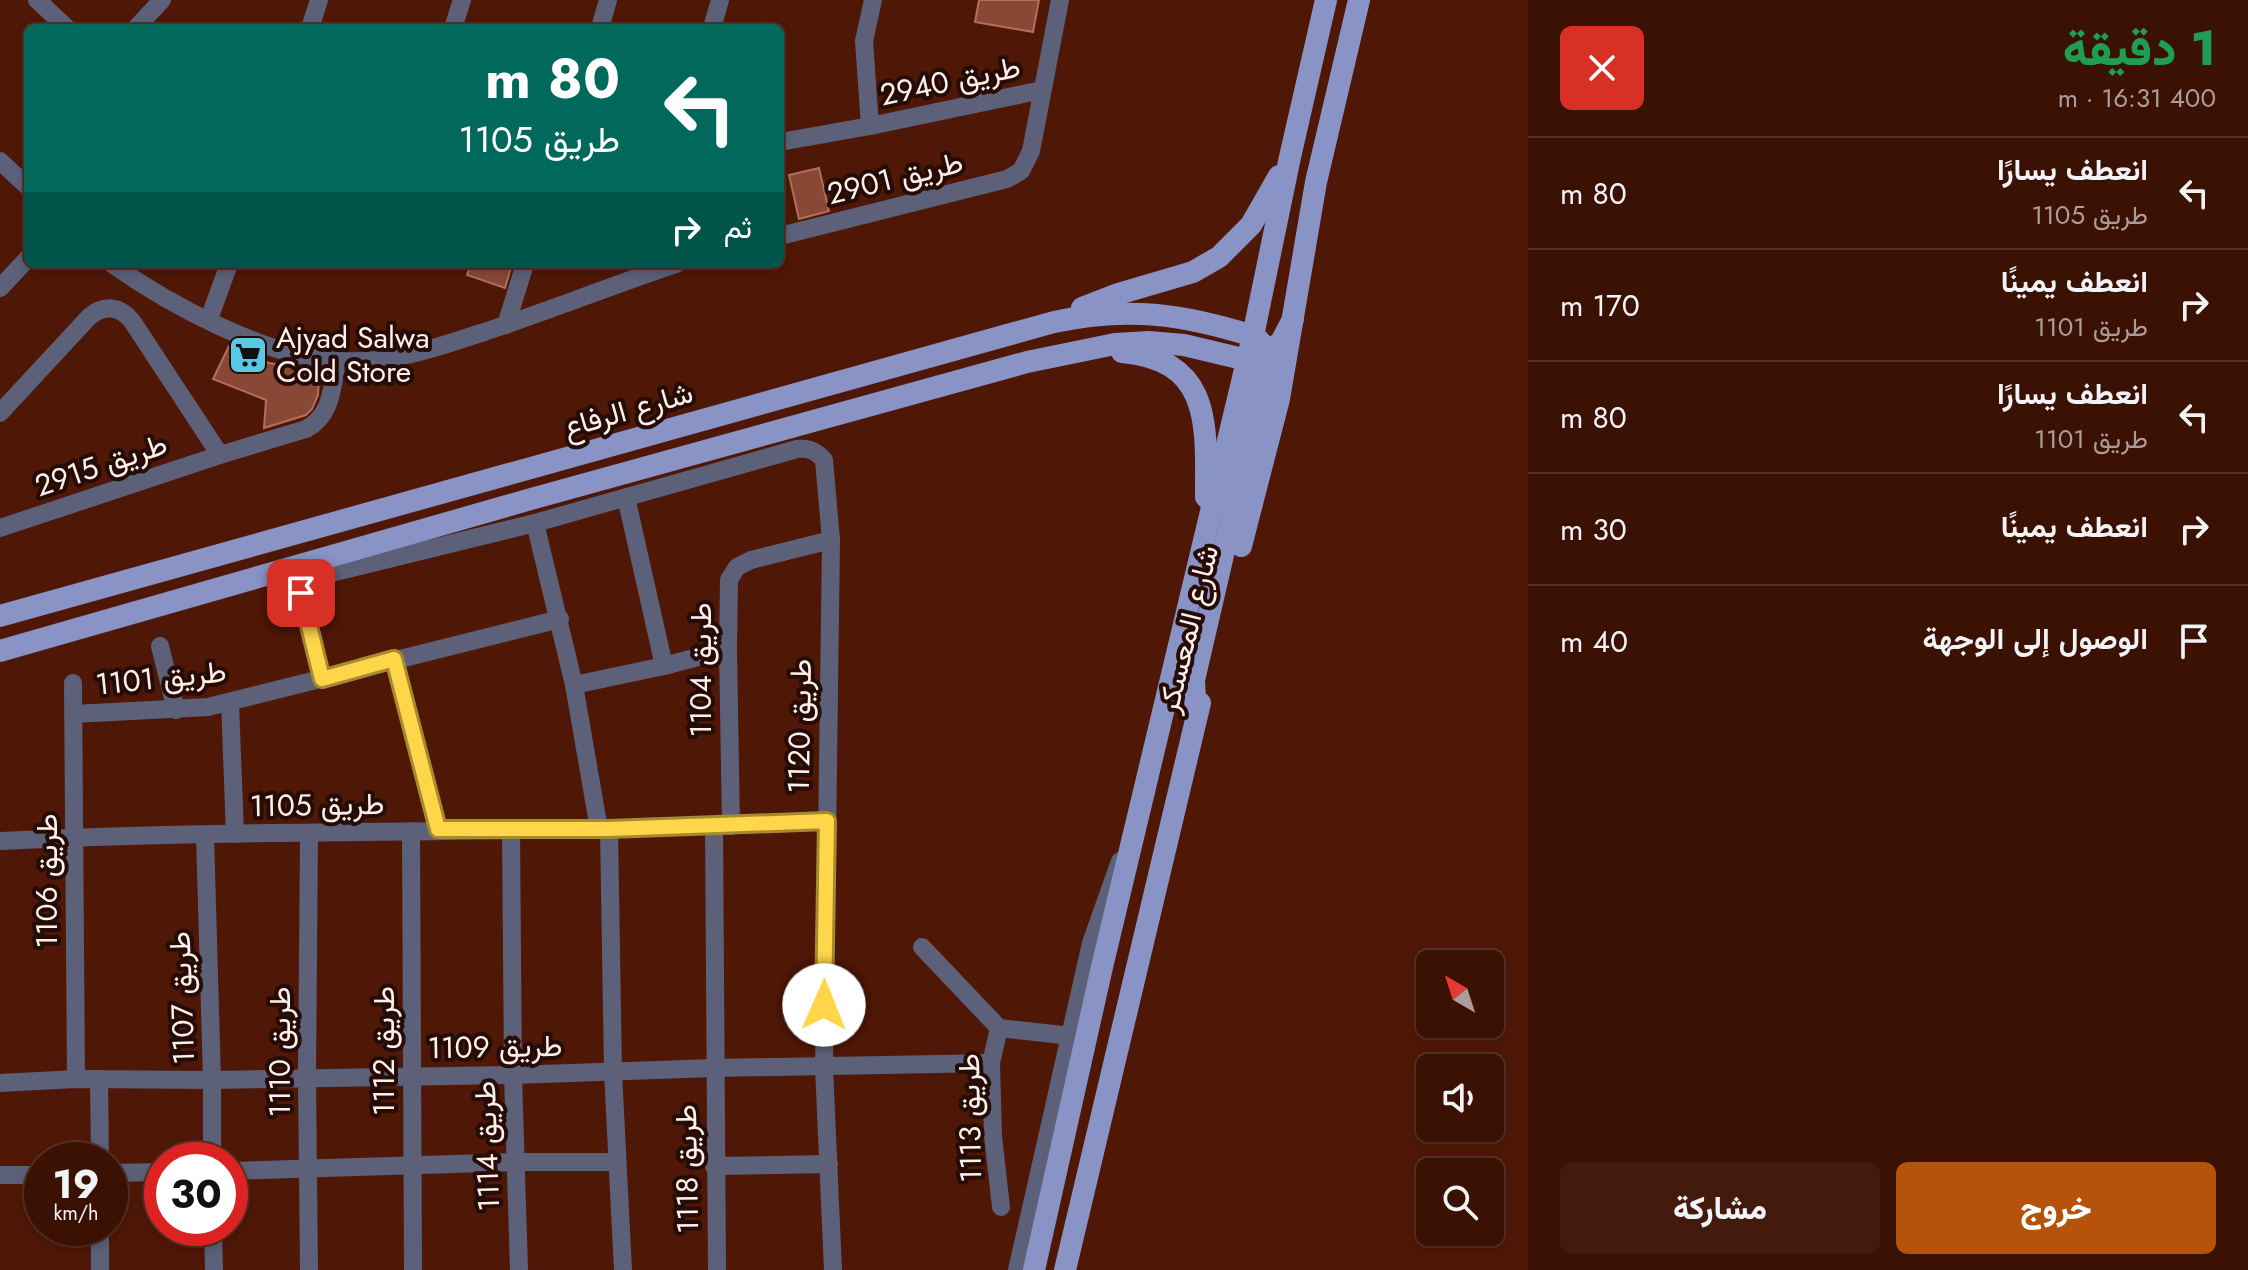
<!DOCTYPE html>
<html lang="ar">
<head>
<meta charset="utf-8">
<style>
	body { margin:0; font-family:Jost,Vazirmatn,sans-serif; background:#421a0e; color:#f1f3f6; direction:rtl; height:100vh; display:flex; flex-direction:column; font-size:30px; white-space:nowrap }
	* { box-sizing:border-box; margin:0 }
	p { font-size:26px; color:#ac9d9a }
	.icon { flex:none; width:44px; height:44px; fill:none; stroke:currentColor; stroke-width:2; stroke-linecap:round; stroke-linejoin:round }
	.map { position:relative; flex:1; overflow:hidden; direction:ltr }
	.details { display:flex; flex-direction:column; background:#3b1104; width:720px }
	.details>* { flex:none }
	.top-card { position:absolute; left:24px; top:24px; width:760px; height:244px; border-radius:12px; box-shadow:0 4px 12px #0003,0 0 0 2px #543126; direction:rtl; background:#00695c; color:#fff; overflow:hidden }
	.needle { width:52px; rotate:321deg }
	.buttons { position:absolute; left:1416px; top:950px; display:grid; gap:16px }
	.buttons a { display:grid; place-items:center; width:88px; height:88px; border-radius:12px; background:#3b1104; box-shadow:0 4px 12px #0003,0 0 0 2px #543126; font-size:40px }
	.speed { position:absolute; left:24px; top:1142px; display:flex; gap:16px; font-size:40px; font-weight:700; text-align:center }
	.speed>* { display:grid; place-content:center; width:104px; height:104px; border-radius:50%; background:#3b1104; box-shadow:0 4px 12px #0003,0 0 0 2px #543126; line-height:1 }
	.speed small { font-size:20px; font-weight:400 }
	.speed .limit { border:12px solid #d22; background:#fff; color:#111 }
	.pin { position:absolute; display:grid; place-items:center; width:68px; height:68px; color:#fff; margin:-34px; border-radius:16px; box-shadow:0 4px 12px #0006 }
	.me { position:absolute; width:88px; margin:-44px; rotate:1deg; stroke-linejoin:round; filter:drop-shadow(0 0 6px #0008) }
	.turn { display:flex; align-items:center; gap:28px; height:168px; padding:0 32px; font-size:36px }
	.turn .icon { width:104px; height:104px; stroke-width:2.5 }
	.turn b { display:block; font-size:56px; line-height:68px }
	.then { display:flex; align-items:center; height:76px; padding:0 32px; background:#0003; gap:16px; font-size:30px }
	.round { display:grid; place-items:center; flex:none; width:84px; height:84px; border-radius:12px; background:#421a0e }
	.headline { display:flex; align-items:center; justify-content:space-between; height:136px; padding:0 32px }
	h1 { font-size:48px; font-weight:800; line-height:60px; color:#1e9e55 }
	.primary-button { display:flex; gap:16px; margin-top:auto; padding:16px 32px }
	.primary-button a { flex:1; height:92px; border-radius:12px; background:#b45309; color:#fff; font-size:32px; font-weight:800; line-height:92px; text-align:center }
	.primary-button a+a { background:#421a0e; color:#f1f3f6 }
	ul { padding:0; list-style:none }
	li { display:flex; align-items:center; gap:24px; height:112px; padding:0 32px; border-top:2px solid #543126 }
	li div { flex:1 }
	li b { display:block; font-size:30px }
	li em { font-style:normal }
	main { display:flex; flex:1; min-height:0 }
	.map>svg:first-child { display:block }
	.building { fill:#894836; stroke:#b16f5d; stroke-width:2 }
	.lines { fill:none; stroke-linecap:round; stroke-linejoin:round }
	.minor { stroke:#5c6079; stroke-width:18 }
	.major { stroke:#8a93c5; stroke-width:22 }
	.route-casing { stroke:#a68a30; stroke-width:20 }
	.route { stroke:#ffd54a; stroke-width:14 }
	.labels { text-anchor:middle; stroke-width:8; stroke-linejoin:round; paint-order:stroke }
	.street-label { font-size:30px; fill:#feefea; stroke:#250c06 }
	.poi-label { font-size:30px; fill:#feefea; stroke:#250c06; text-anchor:start }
</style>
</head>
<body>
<main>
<section class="details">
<div class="headline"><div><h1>1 دقيقة</h1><p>400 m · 16:31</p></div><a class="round" style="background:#d93025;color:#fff"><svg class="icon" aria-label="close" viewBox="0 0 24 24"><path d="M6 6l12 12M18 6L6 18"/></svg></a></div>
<ul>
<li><svg class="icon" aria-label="left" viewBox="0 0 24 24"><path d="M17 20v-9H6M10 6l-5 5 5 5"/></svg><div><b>انعطف يسارًا</b><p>طريق 1105</p></div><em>80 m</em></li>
<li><svg class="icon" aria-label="right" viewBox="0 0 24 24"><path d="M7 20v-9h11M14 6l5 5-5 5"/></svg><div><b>انعطف يمينًا</b><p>طريق 1101</p></div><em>170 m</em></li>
<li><svg class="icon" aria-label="left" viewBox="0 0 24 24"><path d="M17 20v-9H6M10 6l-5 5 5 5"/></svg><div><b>انعطف يسارًا</b><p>طريق 1101</p></div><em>80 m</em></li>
<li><svg class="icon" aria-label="right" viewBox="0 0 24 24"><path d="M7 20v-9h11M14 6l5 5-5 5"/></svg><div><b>انعطف يمينًا</b></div><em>30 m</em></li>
<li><svg class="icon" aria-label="arrive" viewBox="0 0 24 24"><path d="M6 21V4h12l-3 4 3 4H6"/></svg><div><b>الوصول إلى الوجهة</b></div><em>40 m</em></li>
</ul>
<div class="primary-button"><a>خروج</a><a>مشاركة</a></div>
</section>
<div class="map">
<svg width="1528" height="1270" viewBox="0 0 1528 1270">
	<rect width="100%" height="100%" fill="#4f1706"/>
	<!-- building -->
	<g class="building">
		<polygon points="979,0 1039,0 1033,32 975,22"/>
		<polygon points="819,168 829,211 799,219 789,175"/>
		<polygon points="471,264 512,264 505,288 467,275"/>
		<polygon points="229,346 269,363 310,369 319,379 318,395 312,409 306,415 264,428 266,400 213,379"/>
	</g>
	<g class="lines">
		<!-- minor -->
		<g class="minor">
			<polyline points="37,0 67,28"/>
			<polyline points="136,28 162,0"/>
			<polyline points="310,28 319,0"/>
			<polyline points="453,28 462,0"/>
			<polyline points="600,28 608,0"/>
			<polyline points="712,28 720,0"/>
			<polyline points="870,126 864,41 873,0"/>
			<polyline points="780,142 870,126 1042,90"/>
			<polyline points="0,161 28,187"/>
			<polyline points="780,236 1007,179 1021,171 1031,151 1060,0"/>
			<path d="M 112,264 C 171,306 267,357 339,361 C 391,364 439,347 487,331 C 551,310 613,285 676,264"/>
			<polyline points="0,288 28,258"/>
			<polyline points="209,319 229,264"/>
			<polyline points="506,325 525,264"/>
			<path d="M 0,413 L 89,317 C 104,304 120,306 132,321 L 220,455"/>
			<polyline points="626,497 664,666"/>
			<polyline points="535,523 574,685 599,829"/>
			<path d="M 0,528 L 220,455 L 306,429 C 332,415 332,388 337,361"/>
			<polyline points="160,646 176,710"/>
			<polyline points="394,659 438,829"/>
			<path d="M 322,679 L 301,593 L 301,588 L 307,579 L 535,523 L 797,449 C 810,448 816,451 824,460 L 831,540 L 824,1067 L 833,1270"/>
			<polyline points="73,683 76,1079"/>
			<polyline points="574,685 664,666 728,649"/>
			<polyline points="230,702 235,834"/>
			<polyline points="74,714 208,707 560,619"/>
			<polyline points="714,826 717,1270"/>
			<polyline points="731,826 728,649 729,580 737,567 751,560 831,540"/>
			<polyline points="511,829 513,1075 519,1270"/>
			<polyline points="609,829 613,1072 623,1270"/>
			<polyline points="411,831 413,1270"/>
			<polyline points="205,835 212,1080 212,1160"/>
			<path d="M 0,841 C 275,827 552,836 827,821"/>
			<polyline points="922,947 999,1028 1071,1036"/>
			<polyline points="999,1028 991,1063 993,1136 1001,1207"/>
			<polyline points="99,1079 100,1160"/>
			<polyline points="0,1083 76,1079 212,1080 513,1075 714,1068 991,1063"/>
			<polyline points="714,1166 829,1164"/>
			<polyline points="230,1171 516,1162 617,1162"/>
			<polyline points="110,1173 162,1172"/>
			<polyline points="0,1175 42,1175"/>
			<polyline points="213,1228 214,1270"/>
			<polyline points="100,1270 100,1228"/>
			<polyline points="309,1270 307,1078 309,833"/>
			<polyline points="1017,1270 1091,943 1120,861"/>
		</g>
		<!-- major -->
		<g class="major">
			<polyline points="1082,308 1118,294 1193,272 1219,257 1251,225 1279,176"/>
			<path d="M 1122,352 C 1213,360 1206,427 1206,497"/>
			<polyline points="1241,546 1279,399 1316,182 1359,0"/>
			<path d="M 0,616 L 1054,322 C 1128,306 1182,314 1253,336 C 1275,349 1265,375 1260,396 L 1194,680 L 1196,717"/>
			<polyline points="0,651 531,499 1027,362 1115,344 1149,342 1184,345 1247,360 1259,358 1281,342 1293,319"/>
			<polyline points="1034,1270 1102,967 1253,336 1290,157 1326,0"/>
			<polyline points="1065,1270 1200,703"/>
		</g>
	</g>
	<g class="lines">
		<!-- route casing -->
		<g class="route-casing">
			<polyline id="route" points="301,593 322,679 394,659 438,829 609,829 827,821 824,1005"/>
		</g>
		<!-- route -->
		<use href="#route" class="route"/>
	</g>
	<!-- icons -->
	<defs>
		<g id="supermarket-square" transform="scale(2)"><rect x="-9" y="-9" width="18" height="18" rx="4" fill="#58c8e4" stroke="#250c06"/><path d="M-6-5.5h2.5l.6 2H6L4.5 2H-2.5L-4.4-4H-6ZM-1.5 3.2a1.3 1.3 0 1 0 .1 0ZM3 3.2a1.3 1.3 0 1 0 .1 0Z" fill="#111"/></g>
	</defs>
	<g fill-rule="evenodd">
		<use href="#supermarket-square" x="248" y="355"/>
	</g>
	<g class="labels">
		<!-- street labels -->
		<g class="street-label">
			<text transform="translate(950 81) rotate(-12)" y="10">طريق 2940</text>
			<text transform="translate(895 178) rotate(-14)" y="10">طريق 2901</text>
			<text transform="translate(628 410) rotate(-16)" y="10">شارع الرفاع</text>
			<text transform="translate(101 465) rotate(-19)" y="10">طريق 2915</text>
			<text transform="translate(1188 629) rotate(-76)" y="10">شارع المعسكر</text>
			<text transform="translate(701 670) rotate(-90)" y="10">طريق 1104</text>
			<text transform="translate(161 678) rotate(-6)" y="10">طريق 1101</text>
			<text transform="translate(800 726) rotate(-89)" y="10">طريق 1120</text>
			<text transform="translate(317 805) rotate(-1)" y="10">طريق 1105</text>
			<text transform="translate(47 881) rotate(-90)" y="10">طريق 1106</text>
			<text transform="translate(182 998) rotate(-92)" y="10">طريق 1107</text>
			<text transform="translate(495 1047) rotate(-1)" y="10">طريق 1109</text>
			<text transform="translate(384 1051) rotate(-90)" y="10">طريق 1112</text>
			<text transform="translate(280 1052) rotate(-90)" y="10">طريق 1110</text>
			<text transform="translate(970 1118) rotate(-91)" y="10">طريق 1113</text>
			<text transform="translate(487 1146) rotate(-92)" y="10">طريق 1114</text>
			<text transform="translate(687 1169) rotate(-91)" y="10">طريق 1118</text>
		</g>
		<!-- poi labels -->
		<g class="poi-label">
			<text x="276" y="348">Ajyad Salwa<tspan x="276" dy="34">Cold Store</tspan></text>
		</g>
	</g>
</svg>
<div class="buttons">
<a><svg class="needle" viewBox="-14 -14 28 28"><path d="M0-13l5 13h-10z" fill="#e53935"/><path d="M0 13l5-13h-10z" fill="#ac9d9a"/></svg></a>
<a><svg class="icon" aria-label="sound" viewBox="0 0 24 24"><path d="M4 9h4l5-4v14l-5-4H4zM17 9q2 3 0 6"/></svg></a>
<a><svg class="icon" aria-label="search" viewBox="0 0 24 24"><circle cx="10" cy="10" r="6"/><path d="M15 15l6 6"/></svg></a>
</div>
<div class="speed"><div>19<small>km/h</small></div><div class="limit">30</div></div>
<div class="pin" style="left:301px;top:593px;background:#d93025"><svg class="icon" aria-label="arrive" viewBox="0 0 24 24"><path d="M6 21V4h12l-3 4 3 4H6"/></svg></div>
<svg class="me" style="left:824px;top:1005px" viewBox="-20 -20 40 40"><circle r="19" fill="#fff"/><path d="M0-13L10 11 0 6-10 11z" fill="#ffd54a"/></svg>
<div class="top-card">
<div class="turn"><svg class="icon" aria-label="left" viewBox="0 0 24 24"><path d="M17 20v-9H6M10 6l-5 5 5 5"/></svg><div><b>80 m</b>طريق 1105</div></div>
<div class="then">ثم<svg class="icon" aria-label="right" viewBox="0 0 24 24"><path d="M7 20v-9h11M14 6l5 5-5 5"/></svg></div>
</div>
</div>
</main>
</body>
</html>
